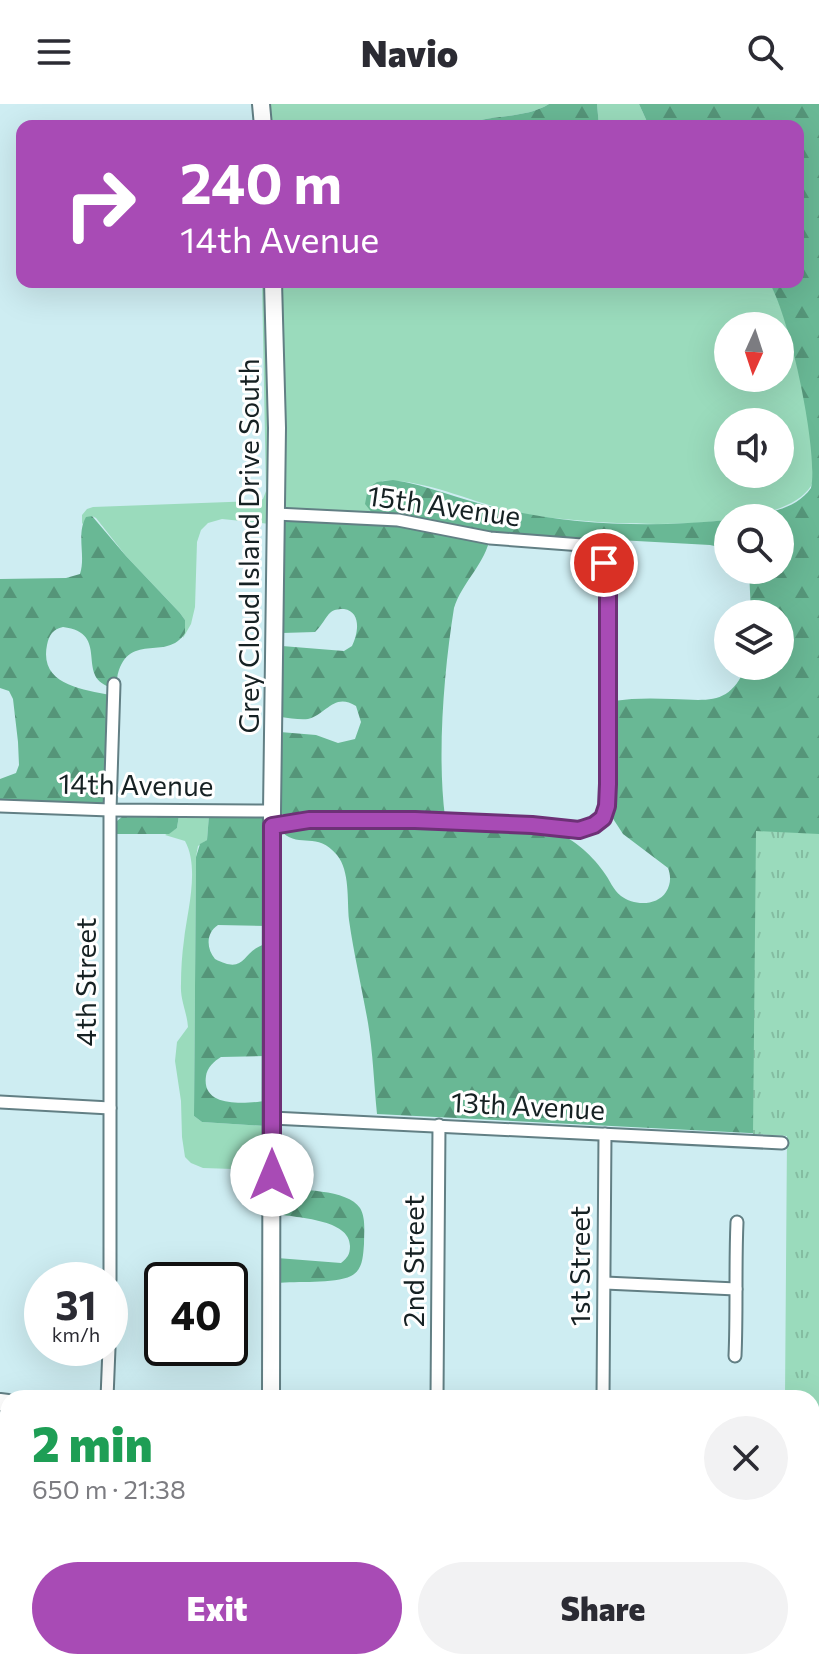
<!DOCTYPE html>
<html lang="en">
<head>
<meta charset="utf-8">
<style>
	body { margin:0; font-family:Commissioner,sans-serif; background:#f2f2f3; color:#2b2b33; height:100vh; display:flex; flex-direction:column; font-size:30px; white-space:nowrap }
	* { box-sizing:border-box; margin:0 }
	p { font-size:26px; color:#7c7c81 }
	.icon { flex:none; width:44px; height:44px; fill:none; stroke:currentColor; stroke-width:2; stroke-linecap:round; stroke-linejoin:round }
	.map { position:relative; flex:1; overflow:hidden }
	.panel { position:absolute; left:0px; top:1286px; width:820px; height:280px; display:flex; flex-direction:column; background:#fff; border-radius:24px 24px 0 0; box-shadow:0 8px 32px #0002 }
	.panel>* { flex:none }
	.guide { position:absolute; left:16px; top:16px; width:788px; height:168px; border-radius:16px; box-shadow:0 8px 32px #0002; background:#a84bb5; color:#fff; overflow:hidden }
	.needle { width:52px; rotate:183deg }
	.tools { position:absolute; left:714px; top:208px; display:grid; gap:16px }
	.tools a { display:grid; place-items:center; width:80px; height:80px; border-radius:50%; background:#fff; box-shadow:0 8px 32px #0002; font-size:40px }
	.speed { position:absolute; left:24px; top:1158px; display:flex; gap:16px; font-size:40px; font-weight:700; text-align:center }
	.speed>* { display:grid; place-content:center; width:104px; height:104px; border-radius:50%; background:#fff; box-shadow:0 8px 32px #0002; line-height:1 }
	.speed small { font-size:20px; font-weight:400 }
	.speed .limit { border:4px solid #111; border-radius:12px; background:#fff; color:#111 }
	.pin { position:absolute; display:grid; place-items:center; width:68px; height:68px; color:#fff; margin:-34px; border:4px solid #fff; border-radius:50%; box-shadow:0 2px 8px #0007 }
	.me { position:absolute; width:88px; margin:-44px; rotate:0deg; stroke-linejoin:round; filter:drop-shadow(0 0 6px #0008) }
	.turn { display:flex; align-items:center; gap:28px; height:168px; padding:0 32px; font-size:36px }
	.turn .icon { width:104px; height:104px; stroke-width:2.5 }
	.turn b { display:block; font-size:56px; line-height:68px }
	.round { display:grid; place-items:center; flex:none; width:84px; height:84px; border-radius:42px; background:#f2f2f3 }
	.overview { display:flex; align-items:center; justify-content:space-between; height:136px; padding:0 32px }
	h1 { font-size:48px; font-weight:800; line-height:60px; color:#1e9e55 }
	.primary-button { display:flex; gap:16px; margin-top:auto; padding:16px 32px }
	.primary-button a { flex:1; height:92px; border-radius:48px; background:#a84bb5; color:#fff; font-size:32px; font-weight:800; line-height:92px; text-align:center }
	.primary-button a+a { background:#f2f2f3; color:#2b2b33 }
	header { display:flex; justify-content:space-between; align-items:center; height:104px; padding:0 32px; background:#fff; font-size:36px; font-weight:800 }
	.map>svg:first-child { display:block }
	.grass { fill:#9adbbc; fill-rule:evenodd }
	.forest { fill:url(#forest-firs) }
	.park { fill:url(#park-tufts) }
	.lines { fill:none; stroke-linecap:round; stroke-linejoin:round }
	.street-casing { stroke:#627f84; stroke-width:15 }
	.secondary-casing { stroke:#627f84; stroke-width:20 }
	.street { stroke:#fff; stroke-width:11 }
	.secondary { stroke:#fff; stroke-width:16 }
	.route-casing { stroke:#6d3176; stroke-width:20 }
	.route { stroke:#a84bb5; stroke-width:14 }
	.labels { text-anchor:middle; stroke-width:6; stroke-linejoin:round; paint-order:stroke }
	.street-label { font-size:28px; fill:#162123; stroke:#fff }
</style>
</head>
<body>
<header><svg class="icon" aria-label="menu" viewBox="0 0 24 24"><path d="M4 6h16M4 12h16M4 18h16"/></svg>Navio<svg class="icon" aria-label="search" viewBox="0 0 24 24"><circle cx="10" cy="10" r="6"/><path d="M15 15l6 6"/></svg></header>
<div class="map">
<svg width="819" height="1566" viewBox="0 0 819 1566">
	<defs>
		<pattern id="forest-firs" width="22" height="20" patternUnits="userSpaceOnUse" patternTransform="scale(2)"><rect width="22" height="20" fill="#69b895"/><path d="M5 1l3.5 6h-7zM16 11l3.5 6h-7z" fill="#559579"/></pattern>
		<pattern id="park-tufts" width="24" height="20" patternUnits="userSpaceOnUse" patternTransform="scale(2)"><rect width="24" height="20" fill="#9adbbc"/><path d="M3 7l-1-3M5 7V3M7 7l1-3M15 17l-1-3M17 17v-4M19 17l1-3" fill="none" stroke="#84bca1"/></pattern>
	</defs>
	<rect width="100%" height="100%" fill="#ceedf2"/>
	<!-- grass -->
	<g class="grass">
		<path d="M 269,0 L 549,0 C 523,16 490,9 463,22 L 270,22 Z"/>
		<polygon points="597,0 639,0 649,22 599,22"/>
		<polygon points="262,178 267,178 270,238 270,420 222,415 208,419 201,426 197,438 195,503 191,520 183,534 185,516 180,509 126,452 96,414 92,412 82,420 82,425 82,411 87,405 93,403 258,397 263,395 266,387"/>
		<path d="M 280,178 L 769,178 C 795,220 804,269 813,317 C 816,337 819,364 811,382 C 778,435 582,420 524,410 C 479,402 426,374 382,377 L 373,410 L 288,406 L 283,398 L 285,271 ZM 728,222 L 780,222 L 780,274 L 728,274 ZM 728,318 L 780,318 L 780,370 L 728,370 Z"/>
		<path d="M 179,711 L 209,711 L 207,736 L 198,742 L 196,753 L 194,1012 L 202,1018 L 266,1022 L 266,1066 L 203,1064 L 191,1059 L 185,1053 L 182,1033 L 181,997 L 175,957 L 177,938 L 188,923 C 187,908 180,896 181,880 C 181,865 182,850 184,836 C 187,808 200,764 185,737 L 165,731 L 177,724 Z"/>
	</g>
	<!-- forest -->
	<g class="forest">
		<path d="M 549,0 L 597,0 L 599,22 L 463,22 C 490,9 523,16 549,0 Z"/>
		<path d="M 639,0 L 819,0 L 819,1051 L 787,1041 L 787,1031 L 377,1010 C 374,980 373,949 368,919 C 362,884 354,851 349,816 C 347,796 350,767 337,751 C 317,727 300,744 283,729 L 293,722 L 303,720 L 403,720 L 550,727 C 570,731 591,750 603,767 C 610,776 613,786 621,792 C 634,802 657,802 666,788 C 671,780 671,772 668,764 L 623,730 L 610,710 L 614,684 L 613,597 C 633,594 652,594 672,595 C 708,596 730,602 746,562 L 780,562 L 780,510 L 751,510 L 749,466 L 780,466 L 780,414 L 739,414 C 764,409 795,407 811,384 C 819,349 790,213 769,178 L 798,178 L 798,22 L 649,22 Z"/>
		<path d="M 393,376 C 428,381 460,396 494,403 C 570,421 650,424 728,416 L 728,445 L 710,441 L 490,429 L 373,410 L 365,400 L 368,384 L 377,378 Z"/>
		<path d="M 92,412 L 126,452 L 180,509 L 185,516 L 185,529 C 167,559 126,525 117,575 L 111,575 L 110,583 C 75,572 111,529 63,523 C 53,525 49,531 47,541 C 39,581 82,585 110,591 L 105,699 L 102,702 L 0,698 L 0,675 L 16,669 L 19,661 L 18,638 L 13,595 L 9,587 L 0,584 L 0,475 L 66,474 L 80,470 C 86,452 76,430 86,413 Z"/>
		<path d="M 287,415 L 388,419 L 489,438 C 482,463 462,479 454,504 C 444,566 437,650 445,713 L 288,714 L 281,709 L 280,628 L 316,631 L 338,639 L 355,635 L 361,618 L 356,602 C 334,588 327,610 308,615 C 300,616 289,614 281,613 L 282,542 L 344,547 L 352,542 C 358,530 362,508 344,505 C 340,505 335,505 331,508 C 325,513 322,522 315,528 L 282,529 L 283,421 Z"/>
		<polygon points="179,711 177,724 169,730 116,730 117,717 123,712"/>
		<path d="M 209,711 L 259,712 L 265,715 L 267,822 L 218,821 C 206,829 206,844 215,855 C 247,872 241,846 266,840 L 266,952 L 221,953 C 214,957 207,964 206,972 C 201,1005 247,999 266,997 L 266,1022 L 202,1018 L 194,1012 L 196,753 L 200,740 L 207,736 Z"/>
		<path d="M 277,1084 C 298,1086 348,1085 360,1104 C 366,1114 364,1128 364,1140 C 363,1152 363,1166 351,1172 C 334,1180 296,1177 277,1179 L 277,1154 L 341,1159 C 347,1154 350,1151 350,1142 C 350,1115 297,1114 277,1110 Z"/>
		<polygon points="812,1349 819,1349 819,1566 769,1566 769,1558 812,1558"/>
	</g>
	<!-- park -->
	<g class="park">
		<polygon points="756,727 819,730 819,1334 812,1333 812,1294 785,1294 787,1032 753,1030"/>
		<polygon points="0,1314 8,1315 8,1416 0,1415"/>
	</g>
	<g class="lines">
		<!-- street casing -->
		<g class="street-casing">
			<g id="street">
				<polyline points="0,702 110,706 272,707"/>
				<polyline points="272,722 316,715 415,716 532,721 579,726 594,721 604,712 608,680 608,480 601,452 582,441 490,434 398,416 276,410"/>
				<polyline points="0,998 110,1004"/>
				<polyline points="272,1014 782,1039"/>
				<polyline points="110,1176 110,706 114,580"/>
				<polyline points="605,1179 736,1185"/>
				<path d="M 735,1252 C 737,1207 735,1163 737,1118"/>
				<polyline points="107,1294 109,1244"/>
				<polyline points="437,1294 439,1021"/>
				<polyline points="603,1294 605,1030"/>
				<polyline points="812,1341 819,1341"/>
				<polyline points="94,1566 95,1558"/>
				<polyline points="426,1566 426,1558"/>
				<polyline points="588,1566 588,1558"/>
				<polyline points="761,1566 762,1558"/>
			</g>
		</g>
		<!-- secondary casing -->
		<g class="secondary-casing">
			<g id="secondary">
				<polyline points="261,0 263,22"/>
				<polyline points="271,1294 272,707 277,324 273,178"/>
				<polyline points="0,1298 8,1299"/>
				<polyline points="260,1566 261,1558"/>
			</g>
		</g>
		<!-- street -->
		<use href="#street" class="street"/>
		<!-- secondary -->
		<use href="#secondary" class="secondary"/>
	</g>
	<g class="lines">
		<!-- route casing -->
		<g class="route-casing">
			<polyline id="route" points="272,1071 272,722 309,716 415,716 532,721 579,726 594,721 603,714 607,702 608,680 608,480 604,459"/>
		</g>
		<!-- route -->
		<use href="#route" class="route"/>
	</g>
	<g class="labels">
		<!-- street labels -->
		<g class="street-label">
			<text transform="translate(444 402) rotate(8)" y="10">15th Avenue</text>
			<text transform="translate(249 442) rotate(-90)" y="10">Grey Cloud Island Drive South</text>
			<text transform="translate(136 681) rotate(1)" y="10">14th Avenue</text>
			<text transform="translate(86 878) rotate(-90)" y="10">4th Street</text>
			<text transform="translate(528 1002) rotate(3)" y="10">13th Avenue</text>
			<text transform="translate(414 1157) rotate(-90)" y="10">2nd Street</text>
			<text transform="translate(580 1162) rotate(-90)" y="10">1st Street</text>
		</g>
	</g>
</svg>
<div class="tools">
<a><svg class="needle" viewBox="-14 -14 28 28"><path d="M0-13l5 13h-10z" fill="#e53935"/><path d="M0 13l5-13h-10z" fill="#7c7c81"/></svg></a>
<a><svg class="icon" aria-label="sound" viewBox="0 0 24 24"><path d="M4 9h4l5-4v14l-5-4H4zM17 9q2 3 0 6"/></svg></a>
<a><svg class="icon" aria-label="search" viewBox="0 0 24 24"><circle cx="10" cy="10" r="6"/><path d="M15 15l6 6"/></svg></a>
<a><svg class="icon" aria-label="layers" viewBox="0 0 24 24"><path d="M12 4l9 5-9 5-9-5zM3 14l9 5 9-5"/></svg></a>
</div>
<div class="speed"><div>31<small>km/h</small></div><div class="limit">40</div></div>
<div class="pin" style="left:604px;top:459px;background:#d93025"><svg class="icon" aria-label="arrive" viewBox="0 0 24 24"><path d="M6 21V4h12l-3 4 3 4H6"/></svg></div>
<svg class="me" style="left:272px;top:1071px" viewBox="-20 -20 40 40"><circle r="19" fill="#fff"/><path d="M0-13L10 11 0 6-10 11z" fill="#a84bb5"/></svg>
<div class="guide">
<div class="turn"><svg class="icon" aria-label="right" viewBox="0 0 24 24"><path d="M7 20v-9h11M14 6l5 5-5 5"/></svg><div><b>240 m</b>14th Avenue</div></div>
</div>
<section class="panel">
<div class="overview"><div><h1>2 min</h1><p>650 m · 21:38</p></div><a class="round"><svg class="icon" aria-label="close" viewBox="0 0 24 24"><path d="M6 6l12 12M18 6L6 18"/></svg></a></div>
<div class="primary-button"><a>Exit</a><a>Share</a></div>
</section>
</div>
</body>
</html>
